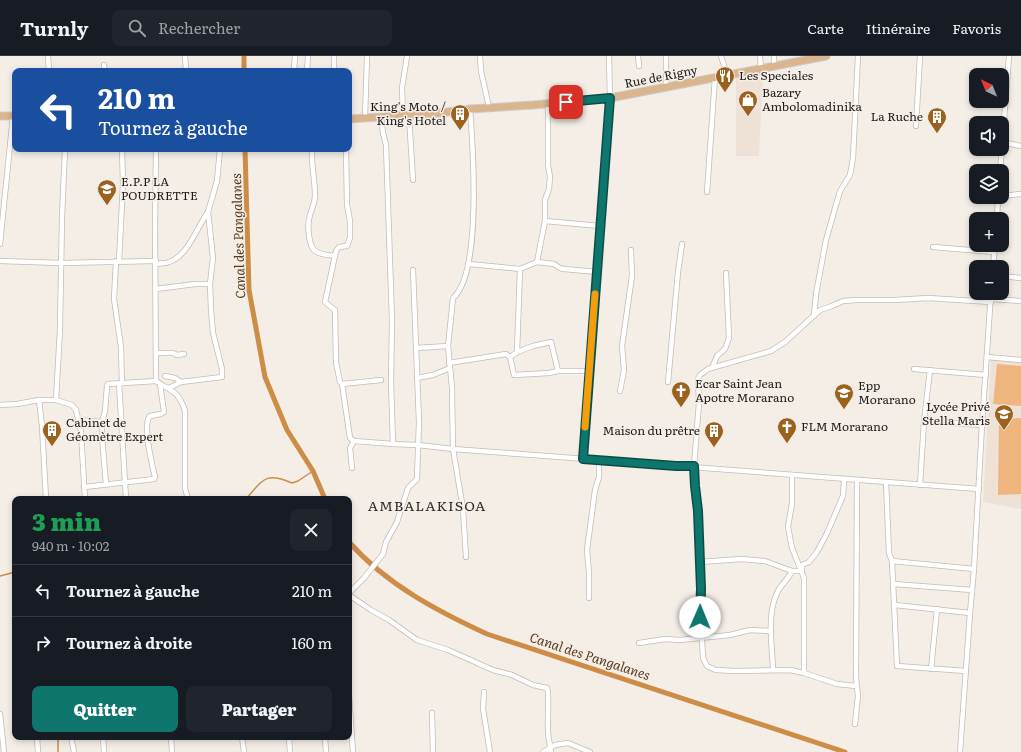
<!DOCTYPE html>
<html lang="fr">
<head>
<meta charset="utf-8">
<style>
	body { margin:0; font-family:Literata,serif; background:#20242c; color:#f1f3f6; height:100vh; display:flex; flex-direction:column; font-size:15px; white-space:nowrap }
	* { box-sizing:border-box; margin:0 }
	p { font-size:13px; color:#9ea1a6 }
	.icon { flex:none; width:22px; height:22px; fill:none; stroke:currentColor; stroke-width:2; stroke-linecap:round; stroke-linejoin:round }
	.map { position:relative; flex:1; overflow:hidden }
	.side { position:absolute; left:12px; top:440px; width:340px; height:244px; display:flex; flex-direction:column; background:#171b24; border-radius:8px; box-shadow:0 2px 6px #0003 }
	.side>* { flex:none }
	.top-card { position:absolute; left:12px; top:12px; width:340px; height:84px; border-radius:8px; box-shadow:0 2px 6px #0003; background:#1a4fa0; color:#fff; overflow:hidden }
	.needle { width:26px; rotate:317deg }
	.tools { position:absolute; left:969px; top:12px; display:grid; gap:8px }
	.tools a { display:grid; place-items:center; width:40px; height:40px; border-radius:8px; background:#171b24; box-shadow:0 2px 6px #0003; font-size:20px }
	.pin { position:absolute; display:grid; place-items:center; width:34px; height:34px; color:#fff; margin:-17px; border-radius:8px; box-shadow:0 2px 6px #0006 }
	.me { position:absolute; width:44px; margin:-22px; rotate:1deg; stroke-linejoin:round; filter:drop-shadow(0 0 3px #0008) }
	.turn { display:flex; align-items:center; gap:14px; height:84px; padding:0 20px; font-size:18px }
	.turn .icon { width:52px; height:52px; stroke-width:2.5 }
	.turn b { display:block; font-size:28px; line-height:34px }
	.round { display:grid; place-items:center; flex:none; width:42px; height:42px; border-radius:8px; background:#20242c }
	.head { display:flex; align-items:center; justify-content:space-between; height:68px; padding:0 20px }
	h1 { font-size:24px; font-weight:800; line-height:30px; color:#1e9e55 }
	.button { display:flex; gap:8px; margin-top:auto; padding:8px 20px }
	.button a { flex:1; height:46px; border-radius:8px; background:#0f766e; color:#fff; font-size:16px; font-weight:800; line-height:46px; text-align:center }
	.button a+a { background:#20242c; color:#f1f3f6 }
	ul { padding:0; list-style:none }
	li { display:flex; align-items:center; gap:12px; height:52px; padding:0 20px; border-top:1px solid #363941 }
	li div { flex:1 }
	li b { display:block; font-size:15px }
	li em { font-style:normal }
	header { display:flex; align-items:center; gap:24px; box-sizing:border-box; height:56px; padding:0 20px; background:#171b24; border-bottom:1px solid #363941 }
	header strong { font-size:19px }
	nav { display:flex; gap:22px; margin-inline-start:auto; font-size:14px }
	.search { width:280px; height:36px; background:#20242c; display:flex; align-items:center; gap:10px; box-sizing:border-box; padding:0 14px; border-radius:8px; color:#9ea1a6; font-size:15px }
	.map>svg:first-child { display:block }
	.built { fill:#eee2d6 }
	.green { fill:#eeb67e }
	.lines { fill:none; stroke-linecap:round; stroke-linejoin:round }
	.stream { stroke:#cd8d47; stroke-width:1.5 }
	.canal { stroke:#cd8d47; stroke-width:5 }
	.minor-casing { stroke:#c2bcb6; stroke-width:6 }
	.primary-casing { stroke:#cecdcc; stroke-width:9 }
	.minor { stroke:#fff; stroke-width:4.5 }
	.primary { stroke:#dab58e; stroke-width:7 }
	.route-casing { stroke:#0a4d48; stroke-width:10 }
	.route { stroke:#0f766e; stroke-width:7 }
	.slow { stroke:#f59e0b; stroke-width:7 }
	.labels { text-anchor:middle; stroke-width:3; stroke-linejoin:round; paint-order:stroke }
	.poi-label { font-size:12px; fill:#1e1b19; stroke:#f4eee7; text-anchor:start }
	.street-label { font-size:12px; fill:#1e1b19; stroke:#f4eee7 }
	.water-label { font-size:13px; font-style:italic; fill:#573b1d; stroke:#f4eee7 }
	.quarter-label { font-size:14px; letter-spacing:1px; fill:#312c27; stroke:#f4eee7 }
</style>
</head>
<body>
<header>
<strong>Turnly</strong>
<div class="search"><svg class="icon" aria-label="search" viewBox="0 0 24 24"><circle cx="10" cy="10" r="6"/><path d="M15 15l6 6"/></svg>Rechercher</div>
<nav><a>Carte</a><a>Itinéraire</a><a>Favoris</a></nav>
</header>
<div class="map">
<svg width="1021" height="696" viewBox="0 0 1021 696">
	<rect width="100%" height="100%" fill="#f4eee7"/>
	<!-- built -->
	<g class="built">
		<polygon points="763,17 759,100 736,100 736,22"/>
		<polygon points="991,301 1021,304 1021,453 983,446"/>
	</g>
	<!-- green -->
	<g class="green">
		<polygon points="997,308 1021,310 1021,350 993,348"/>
		<polygon points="1021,362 1021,438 998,439 999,363"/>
	</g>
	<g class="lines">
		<!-- stream -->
		<g class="stream">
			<path d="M 246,443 C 263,424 265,415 292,427 L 298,425 L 313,415"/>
			<polyline points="0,520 15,516"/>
			<polyline points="58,696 58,681"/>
		</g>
		<!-- canal -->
		<g class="canal">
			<polyline points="244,0 244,15"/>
			<polyline points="245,93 249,234 265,321 287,374 313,415 325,443"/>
			<path d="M 349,486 C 386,528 437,555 487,578 L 845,696"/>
		</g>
		<!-- minor casing -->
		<g class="minor-casing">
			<g id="minor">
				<polyline points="48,0 49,15"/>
				<polyline points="185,0 186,15"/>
				<polyline points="334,0 334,15"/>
				<polyline points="480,0 481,15 489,51"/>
				<polyline points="638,0 639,10"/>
				<polyline points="721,0 727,19"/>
				<polyline points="760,0 761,13"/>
				<polyline points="774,0 774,10"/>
				<polyline points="104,9 105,15"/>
				<polyline points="294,15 295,0"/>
				<polyline points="307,15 308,0"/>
				<polyline points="666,31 666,0"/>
				<polyline points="403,59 402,32 407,0"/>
				<polyline points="409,60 413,124"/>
				<polyline points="365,61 367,0"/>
				<polyline points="381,61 383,77 386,89 392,264 391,326 393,388"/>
				<polyline points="916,70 920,0"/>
				<polyline points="1002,86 1021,90"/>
				<polyline points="1002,90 1009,0"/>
				<path d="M 156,93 L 155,174 L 156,325 C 172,336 178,334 185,355 L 185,432 L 188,443"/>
				<path d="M 312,93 C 311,108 315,124 315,139 C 315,147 312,152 310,159 C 307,167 308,193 317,196 C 322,199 329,199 335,200"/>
				<polyline points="346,93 347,149 350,165 350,182 347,190 339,191 336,195 325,246 335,254 336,306 340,326 342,328 350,382 354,385 393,388 418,389 453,393 533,399 979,433"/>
				<polyline points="1000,115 1002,93"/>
				<polyline points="707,136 715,22"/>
				<polyline points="1002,140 1021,138"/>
				<polyline points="997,163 998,141"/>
				<polyline points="545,165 600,170"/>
				<polyline points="0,188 13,60"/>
				<polyline points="933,191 994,196"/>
				<polyline points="0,205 61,207 156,205"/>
				<polyline points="116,205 114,243 121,291 122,327"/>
				<polyline points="119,205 123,128 122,93"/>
				<polyline points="537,206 545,165 545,144 549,133 550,121 548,109 548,48"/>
				<path d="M 156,208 C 160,207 165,208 169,206 C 188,200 197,171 208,156"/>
				<polyline points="469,208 520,213 537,206 554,208 560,212 564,213 597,216"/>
				<polyline points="993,211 995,189"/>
				<polyline points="1002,220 1021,222"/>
				<polyline points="156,233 195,228 210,228"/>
				<polyline points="991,243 1021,245"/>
				<polyline points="814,260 816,238 826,184 840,135 850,119 853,102 858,0"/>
				<polyline points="416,292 448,290"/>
				<polyline points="517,296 520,213"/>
				<polyline points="156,297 173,297 177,299 184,298"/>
				<path d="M 510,301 C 522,292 536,289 551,286 L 558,315"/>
				<polyline points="987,301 1021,304"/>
				<polyline points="449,307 506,298 510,301 514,319 549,317 558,315 589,315"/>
				<polyline points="712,312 717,300 725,293 729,282 726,217"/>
				<polyline points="914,313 986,319"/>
				<polyline points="165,320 175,322 181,326 222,321 222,313 213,277 211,254 210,228 213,202 208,156 217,125 220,93"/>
				<polyline points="417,322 433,319 450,312"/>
				<polyline points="668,326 678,216 682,188"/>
				<polyline points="119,327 126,443"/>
				<polyline points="342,328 381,324"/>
				<polyline points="169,332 181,326"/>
				<polyline points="620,335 624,314 622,290 632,220 631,194"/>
				<polyline points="56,344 60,273 62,161 65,93"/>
				<polyline points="0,349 17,348 39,344"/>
				<polyline points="78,364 102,366 105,355 107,330 108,328 156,325"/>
				<polyline points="924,365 982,369"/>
				<polyline points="102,366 102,381 106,428"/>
				<polyline points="583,403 610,42 609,0"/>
				<polyline points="352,412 350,392 354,385"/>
				<polyline points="792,419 792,447 788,471 792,492 804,522 804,617"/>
				<polyline points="886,426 889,497 892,505"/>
				<polyline points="920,429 924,365 930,314"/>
				<path d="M 85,431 L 154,423 L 155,421 C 152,408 142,369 150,360 L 161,358 L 164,356 L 160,328"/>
				<polyline points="46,443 42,370 39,344 56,344 72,349 76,354 81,376 85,443"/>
				<path d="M 466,501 L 463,453 L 453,393 L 452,332 L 448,290 L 453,242 C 482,217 473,91 470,53"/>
				<polyline points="700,506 741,503 765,505 792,515 802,515 802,509 809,506 817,496 827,477 843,440 844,423"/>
				<polyline points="894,528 972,534"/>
				<polyline points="349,537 364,522 383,498 386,486 397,466 408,432 417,423 419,366 413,214"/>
				<path d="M 349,539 L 371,554 L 389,564 L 417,584 L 448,594 L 493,614 L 512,619 L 533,629 L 547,632 C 550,637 547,666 548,674 C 548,681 550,689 551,696"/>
				<polyline points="589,542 589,517 587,494 595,434 599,421 599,404"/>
				<polyline points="895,549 970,557"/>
				<polyline points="639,587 665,583 680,584 730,579 750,574 771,575"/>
				<path d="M 773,613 C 772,588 766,556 779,533 C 783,527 789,522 792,515"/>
				<polyline points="931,613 937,553"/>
				<polyline points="966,615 897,610 892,505 974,513"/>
				<polyline points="856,630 837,628 804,617 790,614 735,615 716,614 707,610 703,602 700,550 701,533 698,445 695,430 694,410 699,347 698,323 700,319 708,313 771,295 785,286 820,254 832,250 843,245 857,244 895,244 928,242 991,246"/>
				<polyline points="484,636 483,653 490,696"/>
				<polyline points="349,639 353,696"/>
				<polyline points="432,657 433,696"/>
				<polyline points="0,658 4,696"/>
				<polyline points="855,668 858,640 856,621 857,424"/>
				<polyline points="37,681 38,696"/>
				<polyline points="71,681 74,696"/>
				<polyline points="103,681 104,696"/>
				<polyline points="171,681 172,696"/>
				<polyline points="242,681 244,696"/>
				<polyline points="325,681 326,696"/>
				<polyline points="289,682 290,696"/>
				<polyline points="543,696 555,689 568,687 590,696"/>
				<polyline points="960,696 970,557 974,513 982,369 991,237"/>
			</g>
		</g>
		<!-- primary casing -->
		<g class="primary-casing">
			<g id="primary">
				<polyline points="0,60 15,60"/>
				<polyline points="349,63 440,57 470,53 533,49 610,42 826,0"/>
			</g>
		</g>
		<!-- minor -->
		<use href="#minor" class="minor"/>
		<!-- primary -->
		<use href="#primary" class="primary"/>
	</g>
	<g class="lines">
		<!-- route casing -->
		<g class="route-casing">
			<polyline id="route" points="566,46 610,42 583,403 676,410 694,410 695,430 698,455 701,533 700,561"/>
		</g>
		<!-- route -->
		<use href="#route" class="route"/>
		<!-- slow -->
		<polyline class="slow" points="585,371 595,238"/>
	</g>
	<!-- icons -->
	<defs>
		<g id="restaurant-pin" transform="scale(1)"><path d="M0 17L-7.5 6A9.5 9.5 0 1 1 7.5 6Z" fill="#9b621f" stroke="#f4eee7"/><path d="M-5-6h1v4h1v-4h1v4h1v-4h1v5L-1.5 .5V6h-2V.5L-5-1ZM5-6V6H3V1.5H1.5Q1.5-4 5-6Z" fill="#fff"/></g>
		<g id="shop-pin" transform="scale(1)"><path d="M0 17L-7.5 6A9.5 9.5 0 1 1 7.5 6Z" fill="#9b621f" stroke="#f4eee7"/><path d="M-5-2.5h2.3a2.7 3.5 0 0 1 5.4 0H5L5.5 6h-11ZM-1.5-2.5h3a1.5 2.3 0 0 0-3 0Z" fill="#fff"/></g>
		<g id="building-pin" transform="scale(1)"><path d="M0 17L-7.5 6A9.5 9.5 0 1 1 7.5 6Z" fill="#9b621f" stroke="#f4eee7"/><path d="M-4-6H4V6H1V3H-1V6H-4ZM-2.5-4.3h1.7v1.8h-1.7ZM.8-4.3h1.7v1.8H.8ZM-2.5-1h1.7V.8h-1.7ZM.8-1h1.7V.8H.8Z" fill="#fff"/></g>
		<g id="school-pin" transform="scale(1)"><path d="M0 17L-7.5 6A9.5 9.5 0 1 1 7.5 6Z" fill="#9b621f" stroke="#f4eee7"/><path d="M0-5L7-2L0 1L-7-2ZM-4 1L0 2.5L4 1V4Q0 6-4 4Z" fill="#fff"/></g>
		<g id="church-pin" transform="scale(1)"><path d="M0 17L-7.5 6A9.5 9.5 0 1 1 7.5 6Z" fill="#9b621f" stroke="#f4eee7"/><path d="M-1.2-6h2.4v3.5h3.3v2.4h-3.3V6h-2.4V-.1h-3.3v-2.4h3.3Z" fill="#fff"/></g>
	</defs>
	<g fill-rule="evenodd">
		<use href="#restaurant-pin" x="725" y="20"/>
		<use href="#shop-pin" x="748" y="44"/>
		<use href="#building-pin" x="460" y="58"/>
		<use href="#building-pin" x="937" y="61"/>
		<use href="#school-pin" x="107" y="133"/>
		<use href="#church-pin" x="681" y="335"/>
		<use href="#school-pin" x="844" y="337"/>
		<use href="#school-pin" x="1004" y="358"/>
		<use href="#church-pin" x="787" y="371"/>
		<use href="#building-pin" x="52" y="374"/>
		<use href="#building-pin" x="714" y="375"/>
	</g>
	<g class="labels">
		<!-- poi labels -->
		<g class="poi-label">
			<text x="739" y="24">Les Speciales</text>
			<text x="762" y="41">Bazary<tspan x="762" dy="14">Ambolomadinika</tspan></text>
			<text x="446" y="55" text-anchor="end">King's Moto /<tspan x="446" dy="14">King's Hotel</tspan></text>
			<text x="923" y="65" text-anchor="end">La Ruche</text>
			<text x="121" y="130">E.P.P LA<tspan x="121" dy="14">POUDRETTE</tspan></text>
			<text x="695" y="332">Ecar Saint Jean<tspan x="695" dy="14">Apotre Morarano</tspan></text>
			<text x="858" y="334">Epp<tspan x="858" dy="14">Morarano</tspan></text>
			<text x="990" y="355" text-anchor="end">Lycée Privé<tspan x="990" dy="14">Stella Maris</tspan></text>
			<text x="66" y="371">Cabinet de<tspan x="66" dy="14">Géomètre Expert</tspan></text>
			<text x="801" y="375">FLM Morarano</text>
			<text x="700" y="379" text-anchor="end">Maison du prêtre</text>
		</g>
		<!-- street labels -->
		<g class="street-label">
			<text transform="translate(661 21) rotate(-11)" y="4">Rue de Rigny</text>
		</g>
		<!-- water labels -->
		<g class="water-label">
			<text transform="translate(238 180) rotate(-92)" y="5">Canal des Pangalanes</text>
			<text transform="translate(590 600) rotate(18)" y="5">Canal des Pangalanes</text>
		</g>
		<!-- quarter labels -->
		<g class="quarter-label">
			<text x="427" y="455">AMBALAKISOA</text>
		</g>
	</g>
</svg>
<div class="tools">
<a><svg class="needle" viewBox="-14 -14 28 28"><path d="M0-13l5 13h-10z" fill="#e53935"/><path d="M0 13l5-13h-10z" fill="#9ea1a6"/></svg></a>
<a><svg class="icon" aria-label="sound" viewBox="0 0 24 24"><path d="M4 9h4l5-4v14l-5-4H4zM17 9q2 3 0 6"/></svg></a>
<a><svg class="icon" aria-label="layers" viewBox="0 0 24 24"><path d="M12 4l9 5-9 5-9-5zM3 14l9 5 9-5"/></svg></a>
<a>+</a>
<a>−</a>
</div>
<div class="pin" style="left:566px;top:46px;background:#d93025"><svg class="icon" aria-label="arrive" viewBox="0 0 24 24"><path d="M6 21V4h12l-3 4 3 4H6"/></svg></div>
<svg class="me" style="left:700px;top:561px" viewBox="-20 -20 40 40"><circle r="19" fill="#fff"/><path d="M0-13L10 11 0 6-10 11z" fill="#0f766e"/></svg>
<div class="top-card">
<div class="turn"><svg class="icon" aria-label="left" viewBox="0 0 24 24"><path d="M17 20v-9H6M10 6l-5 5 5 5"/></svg><div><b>210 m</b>Tournez à gauche</div></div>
</div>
<section class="side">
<div class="head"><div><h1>3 min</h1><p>940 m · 10:02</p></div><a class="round"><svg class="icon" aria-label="close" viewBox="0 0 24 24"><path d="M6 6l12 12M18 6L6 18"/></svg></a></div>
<ul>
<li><svg class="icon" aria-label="left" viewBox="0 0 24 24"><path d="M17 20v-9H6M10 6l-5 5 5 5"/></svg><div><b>Tournez à gauche</b></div><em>210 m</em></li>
<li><svg class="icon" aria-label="right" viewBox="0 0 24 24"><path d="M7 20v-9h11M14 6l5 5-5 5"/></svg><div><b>Tournez à droite</b></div><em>160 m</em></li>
</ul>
<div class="button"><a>Quitter</a><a>Partager</a></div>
</section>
</div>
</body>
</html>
